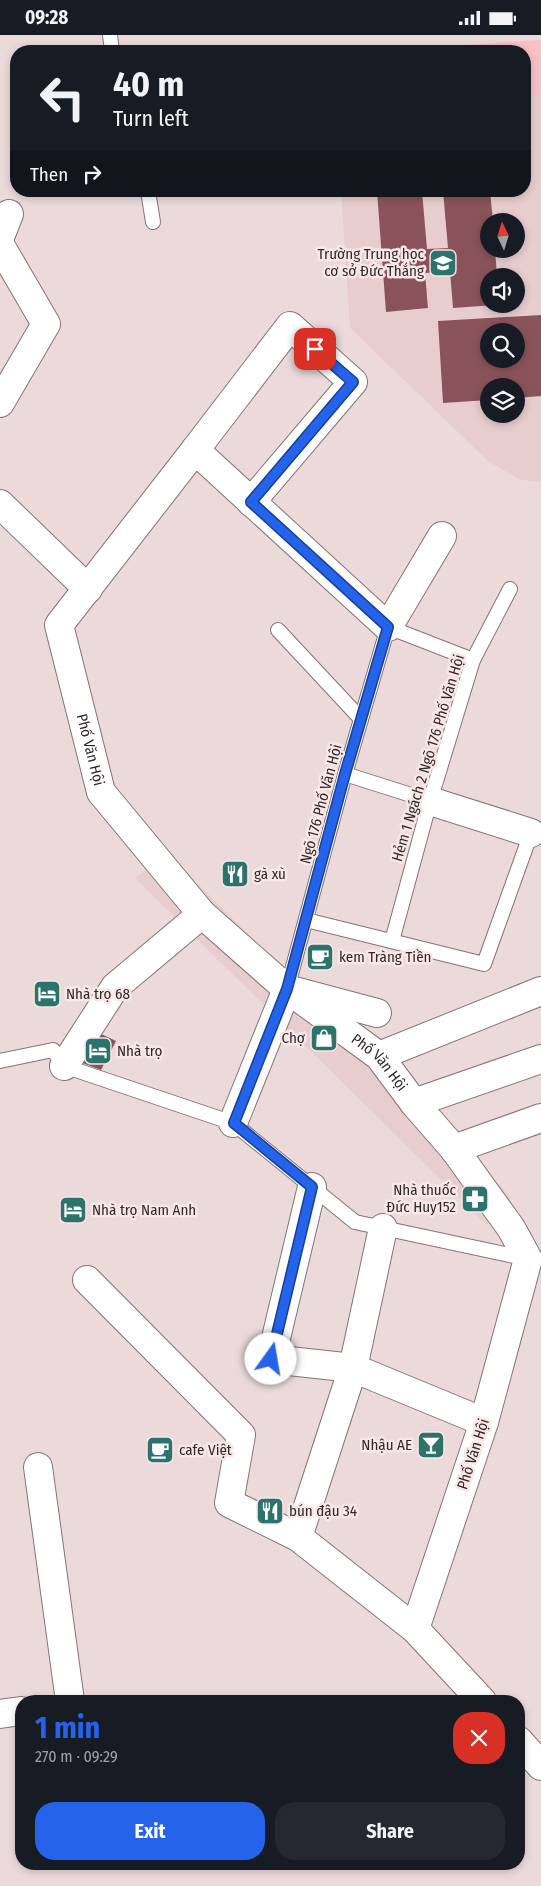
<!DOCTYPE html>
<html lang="en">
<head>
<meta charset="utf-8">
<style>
	body { margin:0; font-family:"Fira Sans Condensed",sans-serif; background:#242831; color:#f1f3f6; height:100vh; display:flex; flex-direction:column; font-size:19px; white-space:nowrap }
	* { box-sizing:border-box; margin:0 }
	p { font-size:16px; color:#9ea1a6 }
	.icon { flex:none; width:28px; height:28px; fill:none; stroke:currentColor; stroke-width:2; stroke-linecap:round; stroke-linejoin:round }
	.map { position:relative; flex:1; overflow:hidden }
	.panel { position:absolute; left:15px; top:1660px; width:510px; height:175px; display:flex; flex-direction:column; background:#171b24; border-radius:20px; box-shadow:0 2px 8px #0003 }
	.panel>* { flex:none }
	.hud { position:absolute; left:10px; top:10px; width:521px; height:152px; border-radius:20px; box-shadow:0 2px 8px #0003; background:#171b24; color:#f1f3f6; overflow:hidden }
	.needle { width:32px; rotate:356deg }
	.fabs { position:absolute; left:480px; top:178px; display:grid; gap:10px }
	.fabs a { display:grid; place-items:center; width:45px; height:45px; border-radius:50%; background:#171b24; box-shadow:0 2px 8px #0003; font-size:25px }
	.pin { position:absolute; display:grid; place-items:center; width:42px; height:42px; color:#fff; margin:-21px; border-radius:10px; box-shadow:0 2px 8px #0006 }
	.me { position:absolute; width:55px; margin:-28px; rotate:13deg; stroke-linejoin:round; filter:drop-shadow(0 0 4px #0008) }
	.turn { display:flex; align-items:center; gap:18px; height:105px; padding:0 20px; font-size:22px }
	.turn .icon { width:65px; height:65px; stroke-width:2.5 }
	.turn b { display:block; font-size:35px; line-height:42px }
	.then { display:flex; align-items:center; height:48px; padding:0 20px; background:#0003; gap:10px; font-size:19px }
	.round { display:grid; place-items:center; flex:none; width:52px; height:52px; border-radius:20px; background:#242831 }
	.summary { display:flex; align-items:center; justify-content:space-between; height:85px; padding:0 20px }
	h1 { font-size:30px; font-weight:700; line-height:38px; color:#2563eb }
	.cta { display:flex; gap:10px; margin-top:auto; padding:10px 20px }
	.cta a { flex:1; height:58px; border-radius:20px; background:#2563eb; color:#fff; font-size:20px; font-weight:700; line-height:58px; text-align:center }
	.cta a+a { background:#242831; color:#f1f3f6 }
	.status { display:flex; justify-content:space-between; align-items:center; height:35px; padding:0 25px; background:#171b24; direction:ltr }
	.status svg { height:14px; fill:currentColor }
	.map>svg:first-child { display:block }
	.built { fill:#e8cdcf; fill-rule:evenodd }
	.green { fill:#fac0c6 }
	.building { fill:#8a535b; fill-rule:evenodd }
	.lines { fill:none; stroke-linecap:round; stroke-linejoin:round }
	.lane-casing { stroke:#847476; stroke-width:16 }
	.street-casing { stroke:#847476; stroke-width:30 }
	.lane { stroke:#fff; stroke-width:14 }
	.street { stroke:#fff; stroke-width:28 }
	.route-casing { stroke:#184099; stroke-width:12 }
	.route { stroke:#2563eb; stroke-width:9 }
	.labels { text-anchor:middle; stroke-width:5; stroke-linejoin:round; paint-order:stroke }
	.poi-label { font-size:15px; fill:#30292a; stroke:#f9e7e8; text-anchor:start }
	.street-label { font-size:15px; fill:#30292a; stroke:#f9e7e8 }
</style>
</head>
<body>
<div class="status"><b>09:28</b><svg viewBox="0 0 49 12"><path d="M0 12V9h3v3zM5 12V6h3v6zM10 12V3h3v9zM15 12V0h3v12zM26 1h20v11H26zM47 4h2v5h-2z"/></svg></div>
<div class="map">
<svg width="541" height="1851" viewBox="0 0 541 1851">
	<rect width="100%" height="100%" fill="#ecdadb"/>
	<!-- built -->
	<g class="built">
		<path d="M 541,5 L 541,447 L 521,445 L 489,427 L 350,293 L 341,156 L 525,156 L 525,16 L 383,15 ZM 489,186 L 516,186 L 516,214 L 489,214 ZM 489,241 L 516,241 L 516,269 L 489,269 ZM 489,296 L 516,296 L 516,324 L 489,324 ZM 489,351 L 516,351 L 516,379 L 489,379 Z"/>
		<polygon points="168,819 511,1162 487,1190 135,843"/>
	</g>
	<!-- green -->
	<polygon class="green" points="541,5 541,60 525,61 525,16 450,16 450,11"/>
	<!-- building -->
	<g class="building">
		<polygon points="377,156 422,156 427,214 448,213 443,156 490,156 493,186 489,186 489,214 495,214 497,241 489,241 489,269 495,270 453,273 450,236 425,238 428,273 386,277"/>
		<path d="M 541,280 L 541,361 L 516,363 L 516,351 L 489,351 L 489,365 L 443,368 L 438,286 ZM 489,296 L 516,296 L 516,324 L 489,324 Z"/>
		<polygon points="97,997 116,1006 101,1035 80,1027"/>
	</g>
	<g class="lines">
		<!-- lane casing -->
		<g class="lane-casing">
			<g id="lane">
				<polyline points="110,0 112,16"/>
				<polyline points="148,156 153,187"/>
				<polyline points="278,595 361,684"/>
				<polyline points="345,739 430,766"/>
				<polyline points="306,885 484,929 531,798"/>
				<polyline points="392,906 430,766 473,625 510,554"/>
				<polyline points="287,954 345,739 388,592 473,625"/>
				<polyline points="0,1026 53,1015 64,1031 233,1088 355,1187 528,1224"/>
			</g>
		</g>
		<!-- street casing -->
		<g class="street-casing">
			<g id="street">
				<polyline points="0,202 9,179"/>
				<polyline points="0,210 46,289 0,368"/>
				<polyline points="195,415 290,291 353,347 251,467"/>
				<polyline points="0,469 88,554"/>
				<path id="s1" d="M 442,501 L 388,592 L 195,415 L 59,590 L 101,757 L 202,879 L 287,954 L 379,1021 L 414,1068 L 454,1114 L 511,1193 L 528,1224 L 484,1387 L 415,1594 L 482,1666"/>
				<polyline points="430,766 531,798"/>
				<polyline points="379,1021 541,956"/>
				<polyline points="64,1031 115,952 202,879"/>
				<polyline points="414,1068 541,1024"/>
				<polyline points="233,1088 287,954 377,978"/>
				<polyline points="454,1114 541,1083"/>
				<polyline points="312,1152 271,1324 353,1333 484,1387"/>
				<polyline points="87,1245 241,1400 229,1468 298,1502 415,1594"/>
				<polyline points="38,1432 70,1666"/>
				<polyline points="298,1502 353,1333 383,1193"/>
				<polyline points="0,1679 21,1676"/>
				<polyline points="519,1706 541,1731"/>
			</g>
		</g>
		<!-- lane -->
		<use href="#lane" class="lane"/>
		<!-- street -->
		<use href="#street" class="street"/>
	</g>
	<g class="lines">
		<!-- route casing -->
		<g class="route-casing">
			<polyline id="route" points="271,1324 312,1152 234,1088 287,954 345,739 388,592 251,467 353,347 315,314"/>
		</g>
		<!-- route -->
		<use href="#route" class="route"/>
	</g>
	<!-- icons -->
	<defs>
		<g id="school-square" transform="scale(1.4375)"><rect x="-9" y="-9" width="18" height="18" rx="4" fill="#2b736b" stroke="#f9e7e8"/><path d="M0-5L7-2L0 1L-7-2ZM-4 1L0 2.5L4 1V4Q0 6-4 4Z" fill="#fff"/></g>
		<g id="restaurant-square" transform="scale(1.4375)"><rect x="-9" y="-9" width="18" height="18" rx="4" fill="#2b736b" stroke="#f9e7e8"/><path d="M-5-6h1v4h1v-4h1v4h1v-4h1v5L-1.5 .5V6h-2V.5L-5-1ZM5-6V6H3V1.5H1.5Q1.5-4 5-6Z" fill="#fff"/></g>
		<g id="cafe-square" transform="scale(1.4375)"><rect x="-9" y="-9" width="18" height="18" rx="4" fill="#2b736b" stroke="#f9e7e8"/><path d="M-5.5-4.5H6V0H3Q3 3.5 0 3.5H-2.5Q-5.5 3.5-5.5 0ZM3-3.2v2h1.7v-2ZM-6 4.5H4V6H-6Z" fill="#fff"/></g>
		<g id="hotel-square" transform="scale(1.4375)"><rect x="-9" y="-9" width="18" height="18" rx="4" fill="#2b736b" stroke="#f9e7e8"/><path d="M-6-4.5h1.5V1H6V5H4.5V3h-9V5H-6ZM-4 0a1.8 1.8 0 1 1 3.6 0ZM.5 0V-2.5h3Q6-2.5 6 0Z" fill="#fff"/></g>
		<g id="shop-square" transform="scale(1.4375)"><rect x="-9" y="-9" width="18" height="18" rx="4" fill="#2b736b" stroke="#f9e7e8"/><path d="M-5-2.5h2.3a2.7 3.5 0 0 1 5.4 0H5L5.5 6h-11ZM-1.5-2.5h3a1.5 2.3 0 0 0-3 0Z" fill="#fff"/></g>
		<g id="pharmacy-square" transform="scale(1.4375)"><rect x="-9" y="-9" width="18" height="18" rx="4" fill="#2b736b" stroke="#f9e7e8"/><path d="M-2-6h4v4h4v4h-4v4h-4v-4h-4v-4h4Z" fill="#fff"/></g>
		<g id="bar-square" transform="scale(1.4375)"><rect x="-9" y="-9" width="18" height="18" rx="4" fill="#2b736b" stroke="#f9e7e8"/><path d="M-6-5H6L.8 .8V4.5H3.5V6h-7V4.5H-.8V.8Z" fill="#fff"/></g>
	</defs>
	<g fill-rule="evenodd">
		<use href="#school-square" x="443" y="228"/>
		<use href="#restaurant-square" x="235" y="839"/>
		<use href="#cafe-square" x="320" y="922"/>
		<use href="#hotel-square" x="47" y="959"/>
		<use href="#shop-square" x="324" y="1003"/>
		<use href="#hotel-square" x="98" y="1016"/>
		<use href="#pharmacy-square" x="475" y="1164"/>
		<use href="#hotel-square" x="73" y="1175"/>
		<use href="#bar-square" x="431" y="1410"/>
		<use href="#cafe-square" x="160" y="1415"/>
		<use href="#restaurant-square" x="270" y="1476"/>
	</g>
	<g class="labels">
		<!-- poi labels -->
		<g class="poi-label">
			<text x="424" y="224" text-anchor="end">Trường Trung học<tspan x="424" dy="17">cơ sở Đức Thắng</tspan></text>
			<text x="254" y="844">gà xù</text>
			<text x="339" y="927">kem Tràng Tiền</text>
			<text x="66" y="964">Nhà trọ 68</text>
			<text x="305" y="1008" text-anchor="end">Chợ</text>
			<text x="117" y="1021">Nhà trọ</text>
			<text x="456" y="1160" text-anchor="end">Nhà thuốc<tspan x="456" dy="17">Đức Huy152</tspan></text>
			<text x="92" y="1180">Nhà trọ Nam Anh</text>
			<text x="412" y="1415" text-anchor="end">Nhậu AE</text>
			<text x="179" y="1420">cafe Việt</text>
			<text x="289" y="1481">bún đậu 34</text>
		</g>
		<!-- street labels -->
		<g class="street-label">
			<text dy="5" stroke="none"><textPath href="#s1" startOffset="718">Phố Văn Hội</textPath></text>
			<text transform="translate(428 723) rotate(-73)" y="5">Hẻm 1 Ngách 2 Ngõ 176 Phố Văn Hội</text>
			<text transform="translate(321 769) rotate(-75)" y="5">Ngõ 176 Phố Văn Hội</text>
			<text dy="5" stroke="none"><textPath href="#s1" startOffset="1152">Phố Văn Hội</textPath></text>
			<text transform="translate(473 1419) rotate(-72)" y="5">Phố Văn Hội</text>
		</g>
	</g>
</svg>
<div class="fabs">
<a><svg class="needle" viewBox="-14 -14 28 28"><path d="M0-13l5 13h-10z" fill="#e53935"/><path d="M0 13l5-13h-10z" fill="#9ea1a6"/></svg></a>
<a><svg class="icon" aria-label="sound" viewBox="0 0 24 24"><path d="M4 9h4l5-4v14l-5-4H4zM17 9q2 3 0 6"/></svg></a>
<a><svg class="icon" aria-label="search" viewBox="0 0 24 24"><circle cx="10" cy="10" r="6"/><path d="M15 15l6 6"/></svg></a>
<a><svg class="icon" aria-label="layers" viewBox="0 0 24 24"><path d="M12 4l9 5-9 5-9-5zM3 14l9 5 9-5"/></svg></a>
</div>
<div class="pin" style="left:315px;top:314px;background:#d93025"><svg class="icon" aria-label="arrive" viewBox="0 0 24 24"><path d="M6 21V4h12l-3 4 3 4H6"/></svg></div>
<svg class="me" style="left:271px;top:1324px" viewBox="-20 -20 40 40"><circle r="19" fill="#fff"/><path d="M0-13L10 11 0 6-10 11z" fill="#2563eb"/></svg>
<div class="hud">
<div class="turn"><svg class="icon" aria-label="left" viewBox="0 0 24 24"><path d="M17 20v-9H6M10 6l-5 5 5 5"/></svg><div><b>40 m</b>Turn left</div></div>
<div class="then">Then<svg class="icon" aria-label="right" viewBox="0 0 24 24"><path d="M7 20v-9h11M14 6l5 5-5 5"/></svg></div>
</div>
<section class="panel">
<div class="summary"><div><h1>1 min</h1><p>270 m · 09:29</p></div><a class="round" style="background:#d93025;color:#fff"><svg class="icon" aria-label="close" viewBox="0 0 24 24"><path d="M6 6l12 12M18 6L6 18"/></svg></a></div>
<div class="cta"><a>Exit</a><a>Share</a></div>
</section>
</div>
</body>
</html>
